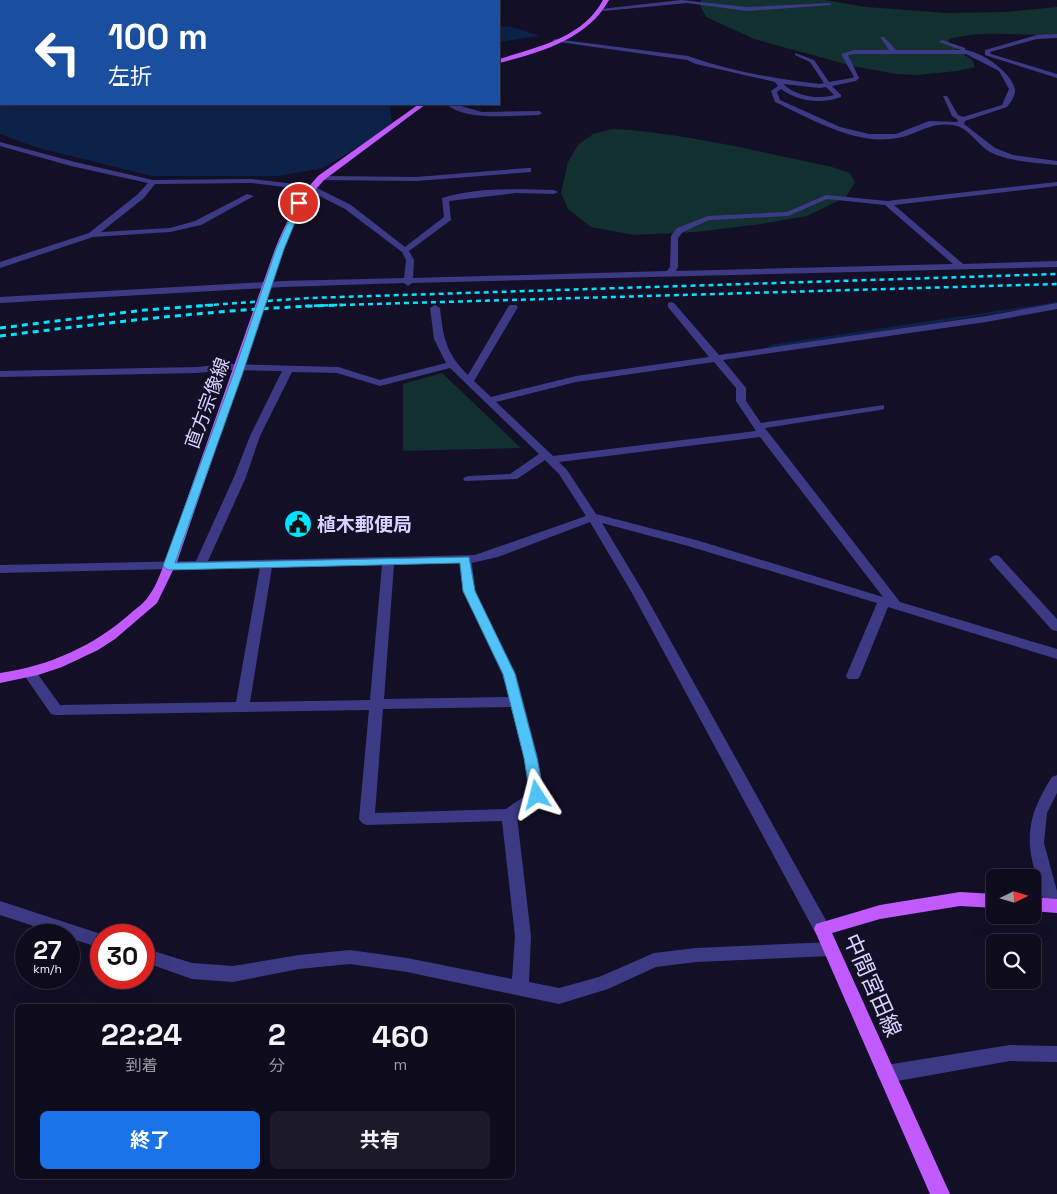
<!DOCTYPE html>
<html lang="ja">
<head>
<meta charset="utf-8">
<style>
	body { margin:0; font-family:"Space Grotesk","Noto Sans JP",sans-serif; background:#1c1929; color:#f1f3f6; height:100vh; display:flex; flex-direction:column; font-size:19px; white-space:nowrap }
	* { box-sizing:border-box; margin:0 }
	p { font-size:16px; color:#9b9ba3 }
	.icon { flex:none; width:28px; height:28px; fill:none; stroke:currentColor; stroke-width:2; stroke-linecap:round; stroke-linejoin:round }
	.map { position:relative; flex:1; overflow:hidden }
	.sheet { position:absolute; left:15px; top:1004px; width:500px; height:175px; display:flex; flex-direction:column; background:#0e0b1c; border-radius:8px; box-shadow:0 5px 20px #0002,0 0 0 1px #2e2b3b }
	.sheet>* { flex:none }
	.top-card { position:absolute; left:0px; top:0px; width:500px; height:105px; box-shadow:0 5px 20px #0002,0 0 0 1px #2e2b3b; background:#1a4fa0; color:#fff; overflow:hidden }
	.needle { width:32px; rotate:85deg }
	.fabs { position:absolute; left:986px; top:869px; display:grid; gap:10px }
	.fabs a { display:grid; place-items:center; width:55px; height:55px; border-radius:8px; background:#0e0b1c; box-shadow:0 5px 20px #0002,0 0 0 1px #2e2b3b; font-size:25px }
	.speed { position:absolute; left:15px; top:924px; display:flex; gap:10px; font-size:25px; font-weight:700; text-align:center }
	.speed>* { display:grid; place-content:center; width:65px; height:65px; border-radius:50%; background:#0e0b1c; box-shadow:0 5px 20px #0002,0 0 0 1px #2e2b3b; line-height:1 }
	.speed small { font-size:12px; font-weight:400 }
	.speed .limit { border:8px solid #d22; background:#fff; color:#111 }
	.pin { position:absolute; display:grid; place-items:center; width:42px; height:42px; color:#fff; margin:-21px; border:2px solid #fff; border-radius:50%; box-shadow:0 1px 5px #0007 }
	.me { position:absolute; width:55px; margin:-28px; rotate:351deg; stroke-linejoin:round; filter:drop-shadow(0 0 4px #0008) }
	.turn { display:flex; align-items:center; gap:18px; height:105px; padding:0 25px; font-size:22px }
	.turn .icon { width:65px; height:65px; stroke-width:2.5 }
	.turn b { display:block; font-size:35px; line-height:42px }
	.eta { display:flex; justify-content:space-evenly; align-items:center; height:85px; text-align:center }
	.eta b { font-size:30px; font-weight:700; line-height:35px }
	.action { display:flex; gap:10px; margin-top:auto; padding:10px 25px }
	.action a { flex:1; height:58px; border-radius:8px; background:#1a73e8; color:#fff; font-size:20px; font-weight:700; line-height:58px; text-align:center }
	.action a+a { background:#1c1929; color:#f1f3f6 }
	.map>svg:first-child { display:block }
	.green { fill:#12302f }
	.water { fill:#0c2248 }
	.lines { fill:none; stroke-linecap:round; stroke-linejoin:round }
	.stream { fill:#0c2248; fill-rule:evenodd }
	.minor { fill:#3d3a85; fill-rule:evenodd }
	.major { fill:#c25bff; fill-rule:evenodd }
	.rail-far1 { stroke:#00e5ff; stroke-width:2.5; stroke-dasharray:5 4; stroke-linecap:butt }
	.rail { stroke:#00e5ff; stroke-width:3; stroke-dasharray:6 5; stroke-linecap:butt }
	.route { fill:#4fc3f7; stroke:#337fa1 }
	.labels { text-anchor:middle; stroke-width:4.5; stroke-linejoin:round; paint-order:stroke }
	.street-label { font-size:19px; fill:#d9d4ff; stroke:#130f26 }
	.poi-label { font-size:19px; font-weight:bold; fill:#d9d4ff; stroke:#130f26; text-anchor:start }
	.near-street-label { font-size:22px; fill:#d9d4ff; stroke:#130f26 }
</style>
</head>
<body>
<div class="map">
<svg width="1057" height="1194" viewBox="0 0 1057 1194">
	<rect width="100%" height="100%" fill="#130f26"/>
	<!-- green -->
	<g class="green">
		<path d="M 701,0 L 825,0 L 866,7 L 946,13 L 1005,12 L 1057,7 L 1057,36 C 1022,35 983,30 949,39 L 948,42 L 973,61 L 975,67 L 957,71 L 917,75 L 897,74 L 852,66 L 754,39 L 706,17 L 700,5 Z"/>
		<path d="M 613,129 C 686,133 760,152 832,167 L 850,173 L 855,182 L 846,197 L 807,216 L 761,224 L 696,232 L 634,235 L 591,227 L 568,209 L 561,193 L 568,162 L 578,145 L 593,134 Z"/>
		<polygon points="442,373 521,448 403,451 403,384"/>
	</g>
	<!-- water -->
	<g class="water">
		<polygon points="161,0 359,0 159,1"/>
		<polygon points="499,26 512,27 540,36 499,42"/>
		<polygon points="0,55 1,104 390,104 392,123 368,141 323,168 278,176 152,176 38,148 0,134"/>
	</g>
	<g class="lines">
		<!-- stream -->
		<polygon class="stream" points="1057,302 1057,304 770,349 767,347 770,345"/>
		<!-- minor -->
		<g class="minor">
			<polygon points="681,0 747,7 829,3 832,5 747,11 687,3 604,11 601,9"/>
			<rect x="0" y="10" width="1" height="4"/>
			<rect x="0" y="23" width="1" height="4"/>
			<polygon points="1057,34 1057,38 1037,39 990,52 991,54 1057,74 1057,78 985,55 985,50 1037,35"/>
			<path d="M 880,37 L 884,37 L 896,50 L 961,50 L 939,42 L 942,40 L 965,48 L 965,50 C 982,52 1012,72 1015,90 C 1016,95 1010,103 1007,107 L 965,121 L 964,124 L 995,148 L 1013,155 L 1057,161 L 1057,165 C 1035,162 1009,162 990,152 C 979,146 969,129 957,126 C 930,120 920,134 898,138 C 855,146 812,119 775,102 L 771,91 L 778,86 L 775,82 L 696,64 L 687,60 L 552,41 L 555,39 L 688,56 C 730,71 775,79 820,84 L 824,83 L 810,62 L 795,55 L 795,53 L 814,60 L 829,82 L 852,78 L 854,77 L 841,54 L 854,50 L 889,50 ZM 854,54 L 966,54 L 999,71 L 1009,89 L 1002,105 L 963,117 L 958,115 L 947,96 L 943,96 L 952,116 L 958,120 L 957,122 L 929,121 L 896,134 L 869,134 L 840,127 L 780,100 L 777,92 L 781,89 C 798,102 822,104 841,97 L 841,95 L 832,86 L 856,81 L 859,78 L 848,55 ZM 783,84 L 820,88 L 826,87 L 834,95 C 817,100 796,96 783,84 Z"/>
			<rect x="0" y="38" width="1" height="4"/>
			<path d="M 446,104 L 454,104 L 482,112 L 539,111 L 542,113 L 539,115 C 513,115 466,122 446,104 Z"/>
			<path d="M 0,142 L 75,162 L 153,180 L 251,179 L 313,186 L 351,205 L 405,247 L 444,217 L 442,198 C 476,187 519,189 554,190 L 558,192 L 554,194 L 516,193 L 449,201 L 451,220 L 409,251 L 414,260 L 413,278 L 667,271 L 670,267 L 671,236 L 677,228 L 708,216 L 787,212 L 826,195 L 887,201 L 1057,182 L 1057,186 L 894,205 L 963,264 L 1057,261 L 1057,267 L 412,283 L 408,286 L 404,283 L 283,287 L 0,303 L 0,297 L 283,281 L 404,278 L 406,260 L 402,252 L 345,209 L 308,190 L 251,183 L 155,184 L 144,198 L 101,232 L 170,228 L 195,221 L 247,194 L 254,196 L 201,225 L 170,232 L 93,237 L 0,268 L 0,262 L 89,233 L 138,194 L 148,183 L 71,166 L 0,146 ZM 827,199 L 885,205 L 953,264 L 676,271 L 678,267 L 678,238 L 683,232 L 709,220 L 788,216 Z"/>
			<polygon points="528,168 531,168 531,172 416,181 321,180 317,178 321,176 416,177"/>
			<path d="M 671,302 L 674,303 L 719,355 L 986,316 L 1057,303 L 1057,309 L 986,322 L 723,360 L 746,388 L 746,401 L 761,423 L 884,405 L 884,409 L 880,410 L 765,428 L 900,602 L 1057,649 L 1057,659 L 888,607 L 860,676 L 858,679 L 848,679 L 846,676 L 877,603 L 688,546 L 602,523 L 644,593 L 828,924 L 830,929 L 828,934 L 822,936 L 816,934 L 632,593 L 590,522 L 498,557 L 472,563 L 475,591 L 516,674 L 538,758 L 544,795 L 542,799 L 517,817 L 531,936 L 529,982 L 559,988 L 599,977 L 654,953 L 696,948 L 831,942 L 837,944 L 839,949 L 837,954 L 831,956 L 696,962 L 656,967 L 608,989 L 559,1004 L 407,972 L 350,964 L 299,969 L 233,982 L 192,979 L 144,962 L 144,948 L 192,963 L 233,966 L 299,955 L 350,950 L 407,958 L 512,979 L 515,936 L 502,821 L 367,825 L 362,823 L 359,819 L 369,710 L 56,715 L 51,714 L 24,675 L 22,672 L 24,669 L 34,669 L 60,705 L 236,702 L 260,567 L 0,573 L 0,565 L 196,561 L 234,477 L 250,436 L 282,371 L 227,370 L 197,373 L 0,377 L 0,371 L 197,367 L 227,364 L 338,367 L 380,380 L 446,363 L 434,339 L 430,308 L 435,305 L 440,308 C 443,337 446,354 468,375 L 508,307 L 510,305 L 516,305 L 518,307 L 474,381 L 491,397 L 576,376 L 709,357 L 668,307 L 668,303 ZM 714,362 L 736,388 L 736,401 L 756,431 L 553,456 L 496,402 L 576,382 ZM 450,368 L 539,454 L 510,474 L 469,476 L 465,477 L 463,479 L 465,481 L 517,479 L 545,460 L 559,474 L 586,516 L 475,555 L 208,561 L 246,477 L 260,436 L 292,372 L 337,373 L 380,386 ZM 760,437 L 883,597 L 696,540 L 596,514 L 567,470 L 559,462 ZM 459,563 L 463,591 L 502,674 L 509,697 L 384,699 L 394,565 ZM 382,565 L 370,700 L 250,702 L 272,567 ZM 511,707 L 524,758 L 529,793 L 506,809 L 375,813 L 383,709 Z"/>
			<polygon points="995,555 999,556 1057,619 1057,631 1052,630 991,562 989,559"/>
			<path d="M 1057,775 L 1057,793 L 1047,813 L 1044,843 L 1057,891 L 1057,912 L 1048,911 L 1046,906 C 1028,852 1019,828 1052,777 Z"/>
			<polygon points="0,901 104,935 101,935 101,948 69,938 69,935 61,935 0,915"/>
			<polygon points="1010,1045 1057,1046 1057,1062 1010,1061 886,1083 880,1080 877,1074 880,1068 886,1065"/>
		</g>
		<!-- major -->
		<g class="major">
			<path d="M 603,0 L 609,0 C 588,39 539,53 499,63 L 499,59 C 537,47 583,38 603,0 Z"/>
			<path d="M 419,104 L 426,104 L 324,180 C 305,200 294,223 284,249 L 177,562 L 157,603 L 115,639 L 98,650 L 62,667 L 38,675 L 0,683 L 0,673 C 49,666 94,646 131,613 C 137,608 144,603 148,597 C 156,587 160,574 165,562 L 275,249 C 286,222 298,198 318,176 Z"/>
			<polygon points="960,892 995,894 995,908 960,906 880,919 832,933 950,1194 930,1194 814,929 816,924 880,905"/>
			<polygon points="1032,897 1057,899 1057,913 1032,911"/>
		</g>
		<!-- rail-far1 -->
		<g class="rail-far1">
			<polyline points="196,306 309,298 1057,274"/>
			<polyline points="305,306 1057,284"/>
		</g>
		<!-- rail -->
		<g class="rail">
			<polyline points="0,328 145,310 213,305"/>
			<path d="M 0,336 C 113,322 228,308 342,305"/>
		</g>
	</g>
	<!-- route -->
	<polygon class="route" points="297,202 303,203 284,249 242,375 175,563 469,557 475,591 515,674 537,758 544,795 542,799 537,800 532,799 530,795 524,758 503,674 463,591 460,563 168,570 163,566 233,375 276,249"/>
	<!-- icons -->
	<defs>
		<g id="civic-disc" transform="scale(1.4375)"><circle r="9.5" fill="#00e5ff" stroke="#130f26"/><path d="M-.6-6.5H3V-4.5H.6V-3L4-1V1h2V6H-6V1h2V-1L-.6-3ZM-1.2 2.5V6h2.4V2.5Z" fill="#111"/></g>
	</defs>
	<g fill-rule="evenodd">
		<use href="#civic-disc" x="298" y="524"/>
	</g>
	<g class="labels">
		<!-- street labels -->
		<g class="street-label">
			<text transform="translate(207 403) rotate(-70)" y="7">直方宗像線</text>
		</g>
		<!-- poi labels -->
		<g class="poi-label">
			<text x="317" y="531">植木郵便局</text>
		</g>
		<!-- near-street labels -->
		<g class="near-street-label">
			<text transform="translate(873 985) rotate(66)" y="8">中間宮田線</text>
		</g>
	</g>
</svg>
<div class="fabs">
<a><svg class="needle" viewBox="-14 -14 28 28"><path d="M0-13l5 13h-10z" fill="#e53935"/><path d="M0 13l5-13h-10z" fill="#9b9ba3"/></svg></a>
<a><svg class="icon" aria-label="search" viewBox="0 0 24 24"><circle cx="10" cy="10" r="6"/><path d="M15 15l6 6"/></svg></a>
</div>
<div class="speed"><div>27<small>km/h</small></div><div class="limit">30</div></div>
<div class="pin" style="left:299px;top:203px;background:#d93025"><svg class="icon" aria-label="arrive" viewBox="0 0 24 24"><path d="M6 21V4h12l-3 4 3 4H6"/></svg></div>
<svg class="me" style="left:537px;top:795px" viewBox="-20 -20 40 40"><path d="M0-17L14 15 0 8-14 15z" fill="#4fc3f7" stroke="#fff" stroke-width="4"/></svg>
<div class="top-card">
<div class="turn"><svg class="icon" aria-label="left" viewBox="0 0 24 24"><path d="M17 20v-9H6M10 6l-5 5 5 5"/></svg><div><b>100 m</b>左折</div></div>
</div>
<section class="sheet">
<div class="eta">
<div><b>22:24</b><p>到着</p></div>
<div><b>2</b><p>分</p></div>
<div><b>460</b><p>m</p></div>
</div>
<div class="action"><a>終了</a><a>共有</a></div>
</section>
</div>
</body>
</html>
